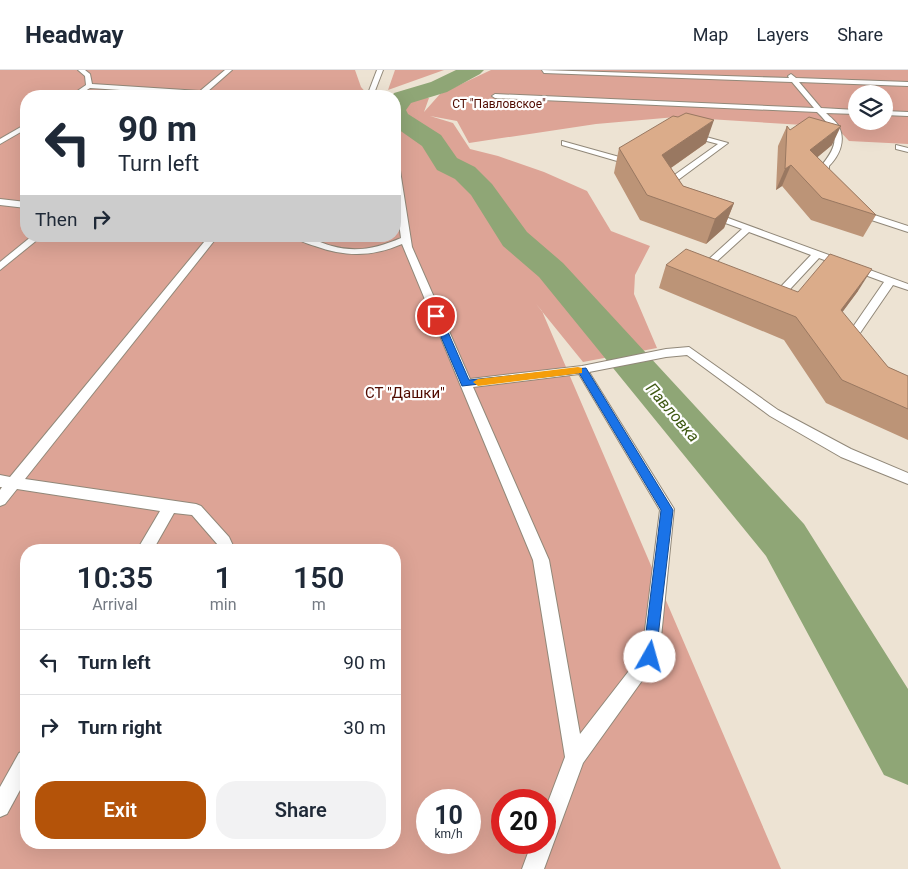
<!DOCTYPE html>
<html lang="en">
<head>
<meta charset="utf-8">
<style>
	body { margin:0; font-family:Roboto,sans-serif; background:#f2f2f3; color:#1f2937; height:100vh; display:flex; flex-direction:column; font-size:19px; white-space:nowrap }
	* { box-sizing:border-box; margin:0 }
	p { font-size:16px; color:#747a83 }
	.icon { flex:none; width:28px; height:28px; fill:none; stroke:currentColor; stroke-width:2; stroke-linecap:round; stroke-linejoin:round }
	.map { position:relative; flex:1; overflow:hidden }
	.panel { position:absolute; left:20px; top:474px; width:381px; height:305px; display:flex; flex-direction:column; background:#fff; border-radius:20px; box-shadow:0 5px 20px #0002 }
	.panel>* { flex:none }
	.guide { position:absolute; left:20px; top:20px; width:381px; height:152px; border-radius:20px; box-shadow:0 5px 20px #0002; background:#fff; color:#1f2937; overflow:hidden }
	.controls { position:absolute; left:848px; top:15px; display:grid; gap:10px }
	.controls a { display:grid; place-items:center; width:45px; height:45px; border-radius:50%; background:#fff; box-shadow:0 5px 20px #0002; font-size:25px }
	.speed { position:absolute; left:416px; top:719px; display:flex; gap:10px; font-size:25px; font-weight:700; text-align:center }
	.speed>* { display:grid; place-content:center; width:65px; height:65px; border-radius:50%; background:#fff; box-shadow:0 5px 20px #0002; line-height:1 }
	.speed small { font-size:12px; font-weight:400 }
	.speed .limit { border:8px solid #d22; background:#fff; color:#111 }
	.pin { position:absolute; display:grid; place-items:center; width:42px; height:42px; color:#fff; margin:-21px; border:2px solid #fff; border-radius:50%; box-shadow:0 1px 5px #0007 }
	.me { position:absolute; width:55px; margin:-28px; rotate:7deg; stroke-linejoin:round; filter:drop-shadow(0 0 4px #0008) }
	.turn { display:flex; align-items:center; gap:18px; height:105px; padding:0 15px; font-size:22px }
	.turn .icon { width:65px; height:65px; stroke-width:2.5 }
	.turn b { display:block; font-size:35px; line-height:42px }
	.then { display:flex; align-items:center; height:48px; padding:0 15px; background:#0003; gap:10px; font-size:19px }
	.eta { display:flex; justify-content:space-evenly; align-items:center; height:85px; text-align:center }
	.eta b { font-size:30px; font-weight:600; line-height:35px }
	.cta { display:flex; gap:10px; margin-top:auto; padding:10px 15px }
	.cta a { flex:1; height:58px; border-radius:20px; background:#b45309; color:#fff; font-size:20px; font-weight:600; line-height:58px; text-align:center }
	.cta a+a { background:#f2f2f3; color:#1f2937 }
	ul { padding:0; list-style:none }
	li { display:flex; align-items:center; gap:15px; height:65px; padding:0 15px; border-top:1px solid #e0e1e3 }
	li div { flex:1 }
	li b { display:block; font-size:19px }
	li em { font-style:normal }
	header { display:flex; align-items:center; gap:30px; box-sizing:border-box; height:70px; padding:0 25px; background:#fff; border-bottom:1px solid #e0e1e3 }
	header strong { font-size:24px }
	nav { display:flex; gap:28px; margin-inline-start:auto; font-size:18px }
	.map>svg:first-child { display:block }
	.green { fill:#dda496; fill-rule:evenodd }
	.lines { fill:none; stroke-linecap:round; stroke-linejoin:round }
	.river { fill:#8fa676; fill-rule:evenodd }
	.service-casing { stroke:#918879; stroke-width:2 }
	.service { fill:#fff; fill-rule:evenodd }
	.wall { fill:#bc9477 }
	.shaded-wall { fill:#997861 }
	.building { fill:#dbac8a; stroke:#997861 }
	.route { fill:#1a73e8; stroke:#114b97 }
	.slow { fill:#f59e0b }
	.labels { text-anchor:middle; stroke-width:4.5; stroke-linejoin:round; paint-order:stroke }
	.far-park-label { font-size:12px; fill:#500b00; stroke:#fff }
	.park-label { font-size:15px; fill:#500b00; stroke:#fff }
	.water-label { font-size:16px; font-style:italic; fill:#3f5a13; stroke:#fff }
</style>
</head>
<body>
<header>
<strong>Headway</strong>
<nav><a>Map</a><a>Layers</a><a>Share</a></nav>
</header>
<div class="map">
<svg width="908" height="799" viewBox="0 0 908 799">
	<rect width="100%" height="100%" fill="#ede3d3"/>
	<!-- green -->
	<g class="green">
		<path d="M 0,0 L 355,0 L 361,17 L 369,26 L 26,26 L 26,166 L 395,166 L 395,28 L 429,28 L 424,42 L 440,24 L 491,0 L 908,0 L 908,74 L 849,71 L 836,57 L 676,47 L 596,54 L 469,73 L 457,51 L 430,46 L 453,53 L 470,79 L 498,86 L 544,102 L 587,121 L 611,161 L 650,176 L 635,205 L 634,224 L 657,278 L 583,292 L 536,234 L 542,241 L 781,799 L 0,799 ZM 856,24 L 884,24 L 884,51 L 856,51 ZM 26,480 L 395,480 L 395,772 L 26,772 ZM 428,730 L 470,730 L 470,772 L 428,772 ZM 502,730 L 545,730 L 545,772 L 502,772 Z"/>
		<polygon points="395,0 444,0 388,20"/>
	</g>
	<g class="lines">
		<!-- river -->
		<polygon class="river" points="456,0 484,0 480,4 447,22 411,33 406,40 408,44 441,65 457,88 475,97 492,114 527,162 563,193 804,454 908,619 908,715 884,705 766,486 539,207 503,176 471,125 455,109 437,100 422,76 395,57 395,26 392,26 394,23 431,12"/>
		<!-- service casing -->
		<g class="service-casing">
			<g id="service">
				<polygon points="78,0 85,0 90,4 92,14 200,21 225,0 232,0 207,22 243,24 246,26 195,26 196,25 90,18 77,26 70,26 86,15 85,6"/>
				<polygon points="377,0 383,0 373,26 367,26"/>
				<path d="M 542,0 L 789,8 L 788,6 L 791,4 L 796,8 L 908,12 L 908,16 L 799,12 L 821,38 L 856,40 L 856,44 L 826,43 C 830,47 837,52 839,57 C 846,71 839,86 829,96 L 829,112 L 825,114 L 821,112 L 821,96 C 841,72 838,63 817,42 L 495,28 L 492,26 L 495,24 L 814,38 L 792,12 L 544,3 Z"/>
				<polygon points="884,41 908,42 908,46 884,45"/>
				<polygon points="26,54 26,59 0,74 0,69"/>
				<polygon points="688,62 728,73 674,113 678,119 671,121 665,113 666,111 718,74 688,66"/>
				<polygon points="562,71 623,88 633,83 637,85 624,93 562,75"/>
				<polygon points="896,75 908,78 908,82 896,79"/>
				<path d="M 395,92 L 399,94 L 412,177 L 470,309 L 582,296 L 666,279 L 689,277 L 778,340 L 851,379 L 908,403 L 908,414 L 841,387 L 770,346 L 687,285 L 666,287 L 589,302 L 674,439 L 659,587 L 583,693 L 544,799 L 522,799 L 532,772 L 545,772 L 545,740 L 565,687 L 533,490 L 402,174 C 372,187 345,187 315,176 C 308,174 299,171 294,166 C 308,166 318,172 332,176 C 356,183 378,178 401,168 L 395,123 ZM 579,304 L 660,440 L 642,584 L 580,664 L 549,490 L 473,317 Z"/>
				<polygon points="0,129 26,132 26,138 0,135"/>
				<polygon points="856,139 908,156 908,162 853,144 853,140"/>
				<polygon points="709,141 908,214 908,220 893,215 858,266 865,274 863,277 855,277 846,267 884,212 819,188 779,231 768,231 767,229 768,227 772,226 811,185 749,162 704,203 698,203 698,199 742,159 706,146 705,144"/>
				<polygon points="32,166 42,166 0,200 0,192"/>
				<polygon points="209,166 218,166 25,409 196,434 201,436 229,467 235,480 219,480 218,475 192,445 174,443 153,480 137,480 160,441 17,419 5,434 0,436 0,420 2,417 0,417 0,405 10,407"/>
				<polygon points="26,680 26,709 7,744 0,747 0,717 19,683"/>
			</g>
		</g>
		<!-- service -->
		<use href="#service" class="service"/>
	</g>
	<!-- wall -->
	<g class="wall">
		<polygon points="678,47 706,73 671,98 683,116 734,133 724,158 706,174 640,150 614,103 619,78"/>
		<polygon points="787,56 790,60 832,75 817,87 876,145 863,167 811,150 782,116 776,120 778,76"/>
		<polygon points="666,195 798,222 858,221 842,242 888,297 908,306 908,370 826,333 784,270 659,218"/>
	</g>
	<!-- shaded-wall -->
	<g class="shaded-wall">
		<polygon points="714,50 706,73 655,109 662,85"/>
		<polygon points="841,56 832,75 801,101 810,80"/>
		<polygon points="791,95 782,116 776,120 785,99"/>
		<polygon points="734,133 724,158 706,174 715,149"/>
		<polygon points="872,199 858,221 827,263 841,240"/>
	</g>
	<!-- building -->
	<g class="building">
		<polygon points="686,43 714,50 662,85 683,116 734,133 715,149 647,125 619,78 673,46 678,47"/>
		<polygon points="809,47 841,56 810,80 876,145 822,128 791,95 785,99 787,56 790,60"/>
		<polygon points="686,179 798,222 830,184 872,199 841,240 888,297 908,306 908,339 842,310 796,247 666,195"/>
	</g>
	<!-- route -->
	<polygon class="route" points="436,243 441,246 469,310 586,298 673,440 655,592 650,594 645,592 643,587 661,440 579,303 462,316 432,246"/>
	<!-- slow -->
	<polygon class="slow" points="578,297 582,298 582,303 478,316 473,312 478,309"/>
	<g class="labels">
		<!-- far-park labels -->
		<g class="far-park-label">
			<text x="499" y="38">СТ "Павловское"</text>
		</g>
		<!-- park labels -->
		<g class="park-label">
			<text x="405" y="328">СТ "Дашки"</text>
		</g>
		<!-- water labels -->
		<g class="water-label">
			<text transform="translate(673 342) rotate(49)" y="6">Павловка</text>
		</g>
	</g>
</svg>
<div class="controls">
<a><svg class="icon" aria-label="layers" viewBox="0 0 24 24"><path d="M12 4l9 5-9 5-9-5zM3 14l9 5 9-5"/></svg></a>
</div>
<div class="speed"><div>10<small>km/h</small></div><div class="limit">20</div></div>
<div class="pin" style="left:436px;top:246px;background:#d93025"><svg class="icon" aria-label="arrive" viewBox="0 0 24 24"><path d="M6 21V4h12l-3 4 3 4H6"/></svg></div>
<svg class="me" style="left:650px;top:587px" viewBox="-20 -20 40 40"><circle r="19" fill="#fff"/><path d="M0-13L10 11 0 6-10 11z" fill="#1a73e8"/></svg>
<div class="guide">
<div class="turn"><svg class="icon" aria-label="left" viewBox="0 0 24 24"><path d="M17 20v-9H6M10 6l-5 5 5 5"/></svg><div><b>90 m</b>Turn left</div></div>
<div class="then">Then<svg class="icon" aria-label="right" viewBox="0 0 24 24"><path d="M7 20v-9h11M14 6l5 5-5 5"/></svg></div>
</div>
<section class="panel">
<div class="eta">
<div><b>10:35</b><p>Arrival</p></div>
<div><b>1</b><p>min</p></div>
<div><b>150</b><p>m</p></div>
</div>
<ul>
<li><svg class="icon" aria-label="left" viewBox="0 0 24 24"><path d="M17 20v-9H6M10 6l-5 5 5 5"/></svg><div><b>Turn left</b></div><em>90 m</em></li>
<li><svg class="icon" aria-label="right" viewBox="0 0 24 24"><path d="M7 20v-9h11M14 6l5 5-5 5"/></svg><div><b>Turn right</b></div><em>30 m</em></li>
</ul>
<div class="cta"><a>Exit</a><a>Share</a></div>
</section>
</div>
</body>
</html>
